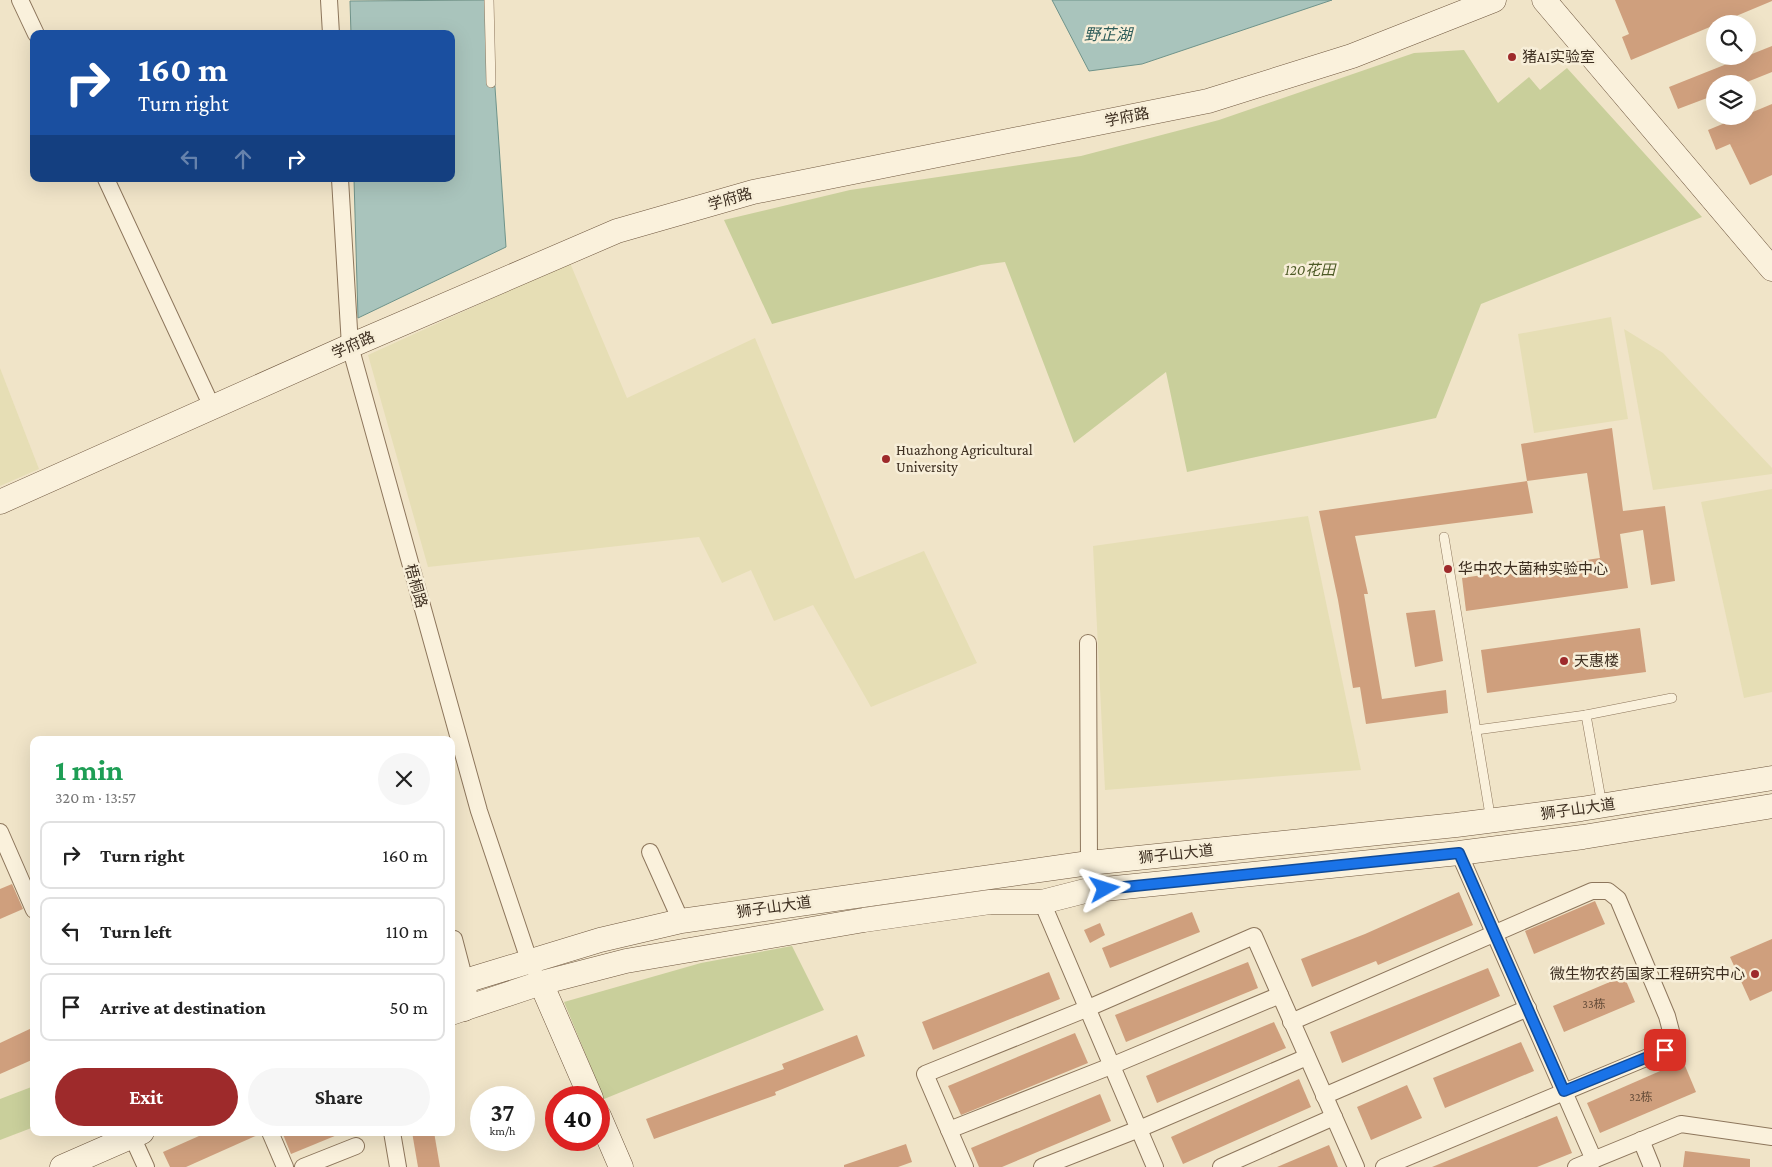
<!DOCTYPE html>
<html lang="en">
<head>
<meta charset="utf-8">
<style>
	body { margin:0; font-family:"Crimson Pro","Noto Sans SC",serif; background:#f6f6f6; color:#222; height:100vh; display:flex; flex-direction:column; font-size:19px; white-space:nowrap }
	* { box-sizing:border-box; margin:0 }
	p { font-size:16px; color:#767676 }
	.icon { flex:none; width:28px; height:28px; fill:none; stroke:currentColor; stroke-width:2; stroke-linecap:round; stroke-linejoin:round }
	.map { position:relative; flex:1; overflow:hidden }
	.side { position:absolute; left:30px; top:736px; width:425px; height:400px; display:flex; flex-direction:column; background:#fff; border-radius:10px; box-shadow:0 5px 20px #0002 }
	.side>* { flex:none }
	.guide { position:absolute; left:30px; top:30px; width:425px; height:152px; border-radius:10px; box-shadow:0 5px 20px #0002; background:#1a4fa0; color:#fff; overflow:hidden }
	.tools { position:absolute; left:1706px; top:15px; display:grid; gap:10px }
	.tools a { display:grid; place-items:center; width:50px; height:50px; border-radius:50%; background:#fff; box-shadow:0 5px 20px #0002; font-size:25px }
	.speed { position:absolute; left:470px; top:1086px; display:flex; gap:10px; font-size:25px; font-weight:700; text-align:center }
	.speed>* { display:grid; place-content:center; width:65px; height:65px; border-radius:50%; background:#fff; box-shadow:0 5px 20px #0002; line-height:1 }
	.speed small { font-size:12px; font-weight:400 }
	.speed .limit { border:8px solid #d22; background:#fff; color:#111 }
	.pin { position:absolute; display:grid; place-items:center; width:42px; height:42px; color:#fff; margin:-21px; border-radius:10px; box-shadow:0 2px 8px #0006 }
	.me { position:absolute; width:55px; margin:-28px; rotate:84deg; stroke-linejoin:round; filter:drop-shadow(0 0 4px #0008) }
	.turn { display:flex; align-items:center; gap:18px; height:105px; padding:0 25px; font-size:22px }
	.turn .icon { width:65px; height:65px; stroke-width:2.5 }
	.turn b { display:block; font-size:35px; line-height:42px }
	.lanes { display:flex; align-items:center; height:48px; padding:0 25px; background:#0003; justify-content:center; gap:25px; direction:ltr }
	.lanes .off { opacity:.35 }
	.round { display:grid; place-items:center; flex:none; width:52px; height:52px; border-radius:26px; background:#f6f6f6 }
	.head { display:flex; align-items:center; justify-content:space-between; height:85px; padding:0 25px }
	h1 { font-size:30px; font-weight:700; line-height:38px; color:#1e9e55 }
	.action { display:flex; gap:10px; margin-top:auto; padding:10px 25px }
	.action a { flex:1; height:58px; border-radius:30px; background:#9e2a2b; color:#fff; font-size:20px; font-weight:700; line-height:58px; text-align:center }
	.action a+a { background:#f6f6f6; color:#222 }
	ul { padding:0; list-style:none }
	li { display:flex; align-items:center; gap:15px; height:68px; margin:0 10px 8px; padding:0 15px; border:2px solid #e0e0e0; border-radius:10px }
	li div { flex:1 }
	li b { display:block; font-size:19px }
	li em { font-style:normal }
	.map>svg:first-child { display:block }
	.farmland { fill:#e6deb5 }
	.green { fill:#c9cf9b }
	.water { fill:#a9c4bc; stroke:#6f938a }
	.building { fill:#cf9f7d }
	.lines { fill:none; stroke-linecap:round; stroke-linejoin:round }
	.lane-casing { stroke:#8d765c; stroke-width:10 }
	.street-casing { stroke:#8d765c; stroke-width:18 }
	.secondary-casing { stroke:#6f573f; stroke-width:25 }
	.lane { stroke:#faf1dc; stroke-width:9 }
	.street { stroke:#faf1dc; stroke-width:16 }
	.secondary { stroke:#faf1dc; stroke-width:24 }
	.route-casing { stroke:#114b97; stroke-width:12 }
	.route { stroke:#1a73e8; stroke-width:9 }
	.poi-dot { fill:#9e2a2b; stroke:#f7eed8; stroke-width:2 }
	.labels { text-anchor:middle; stroke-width:5; stroke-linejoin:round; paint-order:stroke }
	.number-label { font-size:12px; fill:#624a37 }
	.poi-label { font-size:15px; fill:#3d2e20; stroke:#f7eed8; text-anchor:start }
	.street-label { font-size:15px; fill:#3d2e20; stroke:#f7eed8 }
	.park-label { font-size:15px; font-style:italic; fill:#4d5a26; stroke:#f7eed8 }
	.water-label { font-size:16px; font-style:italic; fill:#2f5d5a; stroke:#f7eed8 }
</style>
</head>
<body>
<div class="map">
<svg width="1772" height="1167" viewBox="0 0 1772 1167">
	<rect width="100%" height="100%" fill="#f0e4c8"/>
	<!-- farmland -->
	<g class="farmland">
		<polygon points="570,263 627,398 755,338 855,579 924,551 977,663 871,707 813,605 774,621 751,570 722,583 699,537 428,567 368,355"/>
		<polygon points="1611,317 1628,419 1534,433 1518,334"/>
		<polygon points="1624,329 1663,353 1772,468 1772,474 1653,490"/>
		<polygon points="0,368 39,469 0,486"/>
		<polygon points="1772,489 1772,692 1744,698 1701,502"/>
		<polygon points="1308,516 1361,770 1105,790 1093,546"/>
	</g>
	<!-- green -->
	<g class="green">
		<polygon points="1464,50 1498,103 1529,77 1540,90 1567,68 1702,217 1481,304 1436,418 1187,472 1166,372 1074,443 1005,262 981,265 772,324 724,220 850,190 1081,156 1219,120 1414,53"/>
		<polygon points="792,946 824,1010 604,1099 564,1002 701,963"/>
		<polygon points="34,1086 34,1127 0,1140 0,1099"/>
	</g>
	<!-- water -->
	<g class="water">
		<polygon points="489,0 506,247 358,318 354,179 451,179 451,34 351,34 350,1"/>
		<polygon points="1052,0 1332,0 1142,64 1089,71"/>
	</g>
	<!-- building -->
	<g class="building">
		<polygon points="1615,0 1772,0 1772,1 1631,60 1622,37 1629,34"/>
		<polygon points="1772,46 1772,72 1742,84 1715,84 1715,95 1678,109 1669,87"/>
		<polygon points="1772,104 1772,175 1750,185 1730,144 1716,150 1708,130 1742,116 1748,116 1748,114"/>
		<polygon points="1612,428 1623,511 1665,506 1675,581 1651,585 1643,530 1620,534 1628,588 1466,611 1462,578 1600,558 1587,473 1527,481 1521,444"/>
		<polygon points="1527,481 1533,513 1355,536 1368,594 1364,594 1382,699 1446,690 1448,713 1366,724 1360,687 1353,688 1338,600 1319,511"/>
		<polygon points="1435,610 1443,661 1415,667 1406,613"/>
		<polygon points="1640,628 1646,672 1487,693 1481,650"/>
		<polygon points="12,884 23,909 0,919 0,889"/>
		<polygon points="1459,892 1473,925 1378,965 1376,961 1312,987 1301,959 1365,934"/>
		<polygon points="1595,901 1605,924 1534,954 1525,931"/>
		<polygon points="1192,912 1200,932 1110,968 1102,948"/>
		<polygon points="1100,923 1105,935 1090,943 1084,930"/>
		<polygon points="1772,939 1772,991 1750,1001 1730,957"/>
		<polygon points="1248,962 1258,988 1126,1042 1115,1015"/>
		<polygon points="1488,968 1500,996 1342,1063 1330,1032"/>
		<polygon points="1049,972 1060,999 933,1050 922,1022"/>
		<polygon points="1624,976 1635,1002 1564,1032 1553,1006"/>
		<polygon points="1274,1022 1286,1048 1157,1103 1146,1076"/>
		<polygon points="34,1027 34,1059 0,1074 0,1043"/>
		<polygon points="1075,1033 1088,1063 961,1115 948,1086"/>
		<polygon points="857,1035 865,1056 775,1092 776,1095 654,1139 646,1119 784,1069 782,1064"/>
		<polygon points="1521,1042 1534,1071 1445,1108 1433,1078"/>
		<polygon points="1683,1061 1696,1092 1600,1133 1587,1103"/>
		<polygon points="1299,1079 1311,1107 1183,1164 1171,1137"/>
		<polygon points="1407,1085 1422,1118 1371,1140 1357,1107"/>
		<polygon points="1100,1094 1111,1121 1002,1167 979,1167 971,1148"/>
		<polygon points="1557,1116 1572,1153 1537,1167 1432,1167"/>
		<polygon points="208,1132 260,1132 260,1134 186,1167 170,1167 163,1152"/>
		<polygon points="282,1132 342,1132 342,1133 291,1154"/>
		<polygon points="412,1132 434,1132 440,1167 418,1167"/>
		<polygon points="906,1144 912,1162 898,1167 844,1167 844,1165"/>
		<polygon points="1329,1145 1338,1167 1277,1167"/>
		<polygon points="1685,1151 1750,1159 1750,1167 1683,1167"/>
	</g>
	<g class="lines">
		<!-- lane casing -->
		<g class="lane-casing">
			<g id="lane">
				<polyline points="489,0 491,83"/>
				<polyline points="1444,537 1491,821"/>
				<polyline points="1586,715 1672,698"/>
				<polyline points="1476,730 1586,715 1602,805"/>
			</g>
		</g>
		<!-- street casing -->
		<g class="street-casing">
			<g id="street">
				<polyline points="20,0 36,34"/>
				<polyline points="329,0 331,34"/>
				<polyline points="106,179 213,409"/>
				<polyline points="340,179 350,346 479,811 529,960 534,969"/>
				<polyline points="1088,643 1089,863"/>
				<polyline points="0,832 34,910"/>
				<polyline points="650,852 681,921"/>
				<polyline points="1459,853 1594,1160"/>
				<polyline points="1042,902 1155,1167"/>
				<polyline points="454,939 465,981"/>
				<polyline points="1291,1022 1592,891 1608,891 1618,899 1667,1016 1672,1035 1665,1050 1384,1167"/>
				<polyline points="1324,1096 1528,1008"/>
				<polyline points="949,1130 1111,1066 1280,995"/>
				<polyline points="130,1132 146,1167"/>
				<polyline points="270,1132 285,1167"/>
				<polyline points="392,1132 398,1167"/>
				<polyline points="1641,1140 1652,1167"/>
				<polyline points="303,1167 356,1146"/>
				<polyline points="965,1167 925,1074 1086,1009 1254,936 1356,1167"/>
				<polyline points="1042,1167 1139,1129 1307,1057"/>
				<polyline points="1221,1167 1334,1117"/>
				<polyline points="1576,1167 1681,1124 1772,1137"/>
			</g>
		</g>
		<!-- secondary casing -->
		<g class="secondary-casing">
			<g id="secondary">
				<polyline points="1544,0 1772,269"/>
				<polyline points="0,502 350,346 617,231 753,192 1208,101 1352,56 1494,0"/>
				<polyline points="541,983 591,1098"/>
				<polyline points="464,1009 465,981 600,940 681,921 1089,863 1456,825 1581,809 1772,778"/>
				<polyline points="451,1013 541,983 626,961 864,920 990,902 1042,902 1085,891 1459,853 1583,837 1772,806"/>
				<polyline points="599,1116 621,1167"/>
				<polyline points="62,1167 142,1132"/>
			</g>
		</g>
		<!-- lane -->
		<use href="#lane" class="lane"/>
		<!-- street -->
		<use href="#street" class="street"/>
		<!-- secondary -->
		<use href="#secondary" class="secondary"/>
	</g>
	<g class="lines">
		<!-- route casing -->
		<g class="route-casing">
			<polyline id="route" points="1105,889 1459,853 1564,1091 1665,1050"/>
		</g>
		<!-- route -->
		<use href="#route" class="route"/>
	</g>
	<!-- markers -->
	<g class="poi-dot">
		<circle cx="1512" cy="57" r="5"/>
		<circle cx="886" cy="459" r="5"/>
		<circle cx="1448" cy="569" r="5"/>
		<circle cx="1564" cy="661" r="5"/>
		<circle cx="1755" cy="974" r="5"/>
	</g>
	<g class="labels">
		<!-- number labels -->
		<g class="number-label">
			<text x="1594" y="1008">33栋</text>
			<text x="1641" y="1101">32栋</text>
		</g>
		<!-- poi labels -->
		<g class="poi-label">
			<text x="1522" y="62">猪AI实验室</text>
			<text x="896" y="455">Huazhong Agricultural<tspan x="896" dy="17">University</tspan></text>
			<text x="1458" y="574">华中农大菌种实验中心</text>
			<text x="1574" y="666">天惠楼</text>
			<text x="1745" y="979" text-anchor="end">微生物农药国家工程研究中心</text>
		</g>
		<!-- street labels -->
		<g class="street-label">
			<text transform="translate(1127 117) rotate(-11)" y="5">学府路</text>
			<text transform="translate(730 199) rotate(-16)" y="5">学府路</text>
			<text transform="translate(353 345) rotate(-24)" y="5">学府路</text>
			<text transform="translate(416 586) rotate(74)" y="5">梧桐路</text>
			<text transform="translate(1578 809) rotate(-8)" y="5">狮子山大道</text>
			<text transform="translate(1176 854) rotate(-6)" y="5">狮子山大道</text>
			<text transform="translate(774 907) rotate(-8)" y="5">狮子山大道</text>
		</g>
		<!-- park labels -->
		<g class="park-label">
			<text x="1310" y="275">120花田</text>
		</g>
		<!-- water labels -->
		<g class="water-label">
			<text x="1108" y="40">野芷湖</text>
		</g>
	</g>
</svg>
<div class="tools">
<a><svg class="icon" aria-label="search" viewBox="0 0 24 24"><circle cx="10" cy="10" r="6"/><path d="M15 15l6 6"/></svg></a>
<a><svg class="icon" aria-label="layers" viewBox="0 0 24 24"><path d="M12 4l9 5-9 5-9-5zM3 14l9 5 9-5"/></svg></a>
</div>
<div class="speed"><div>37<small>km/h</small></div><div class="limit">40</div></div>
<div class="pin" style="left:1665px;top:1050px;background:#d93025"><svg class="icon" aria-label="arrive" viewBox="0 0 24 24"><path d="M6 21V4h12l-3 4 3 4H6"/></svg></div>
<svg class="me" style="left:1105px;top:889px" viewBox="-20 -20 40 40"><path d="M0-17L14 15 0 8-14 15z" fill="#1a73e8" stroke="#fff" stroke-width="4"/></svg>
<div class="guide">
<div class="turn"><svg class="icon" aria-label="right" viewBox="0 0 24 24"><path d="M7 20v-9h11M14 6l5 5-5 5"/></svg><div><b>160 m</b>Turn right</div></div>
<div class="lanes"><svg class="icon off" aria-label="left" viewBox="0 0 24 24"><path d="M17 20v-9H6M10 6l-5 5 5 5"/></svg><svg class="icon off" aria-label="ahead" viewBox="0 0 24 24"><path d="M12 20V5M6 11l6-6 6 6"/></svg><svg class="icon" aria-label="right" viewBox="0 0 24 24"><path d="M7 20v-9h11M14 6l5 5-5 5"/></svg></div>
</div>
<section class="side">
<div class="head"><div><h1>1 min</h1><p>320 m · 13:57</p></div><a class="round"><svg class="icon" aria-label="close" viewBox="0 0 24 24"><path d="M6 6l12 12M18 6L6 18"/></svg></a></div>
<ul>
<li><svg class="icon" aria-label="right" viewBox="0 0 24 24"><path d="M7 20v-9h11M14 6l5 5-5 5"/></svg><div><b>Turn right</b></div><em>160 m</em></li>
<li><svg class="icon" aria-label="left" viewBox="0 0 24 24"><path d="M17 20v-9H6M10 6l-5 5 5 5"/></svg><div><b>Turn left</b></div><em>110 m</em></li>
<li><svg class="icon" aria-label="arrive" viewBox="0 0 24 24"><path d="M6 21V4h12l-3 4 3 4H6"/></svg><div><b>Arrive at destination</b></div><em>50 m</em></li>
</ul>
<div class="action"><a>Exit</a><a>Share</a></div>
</section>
</div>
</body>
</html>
